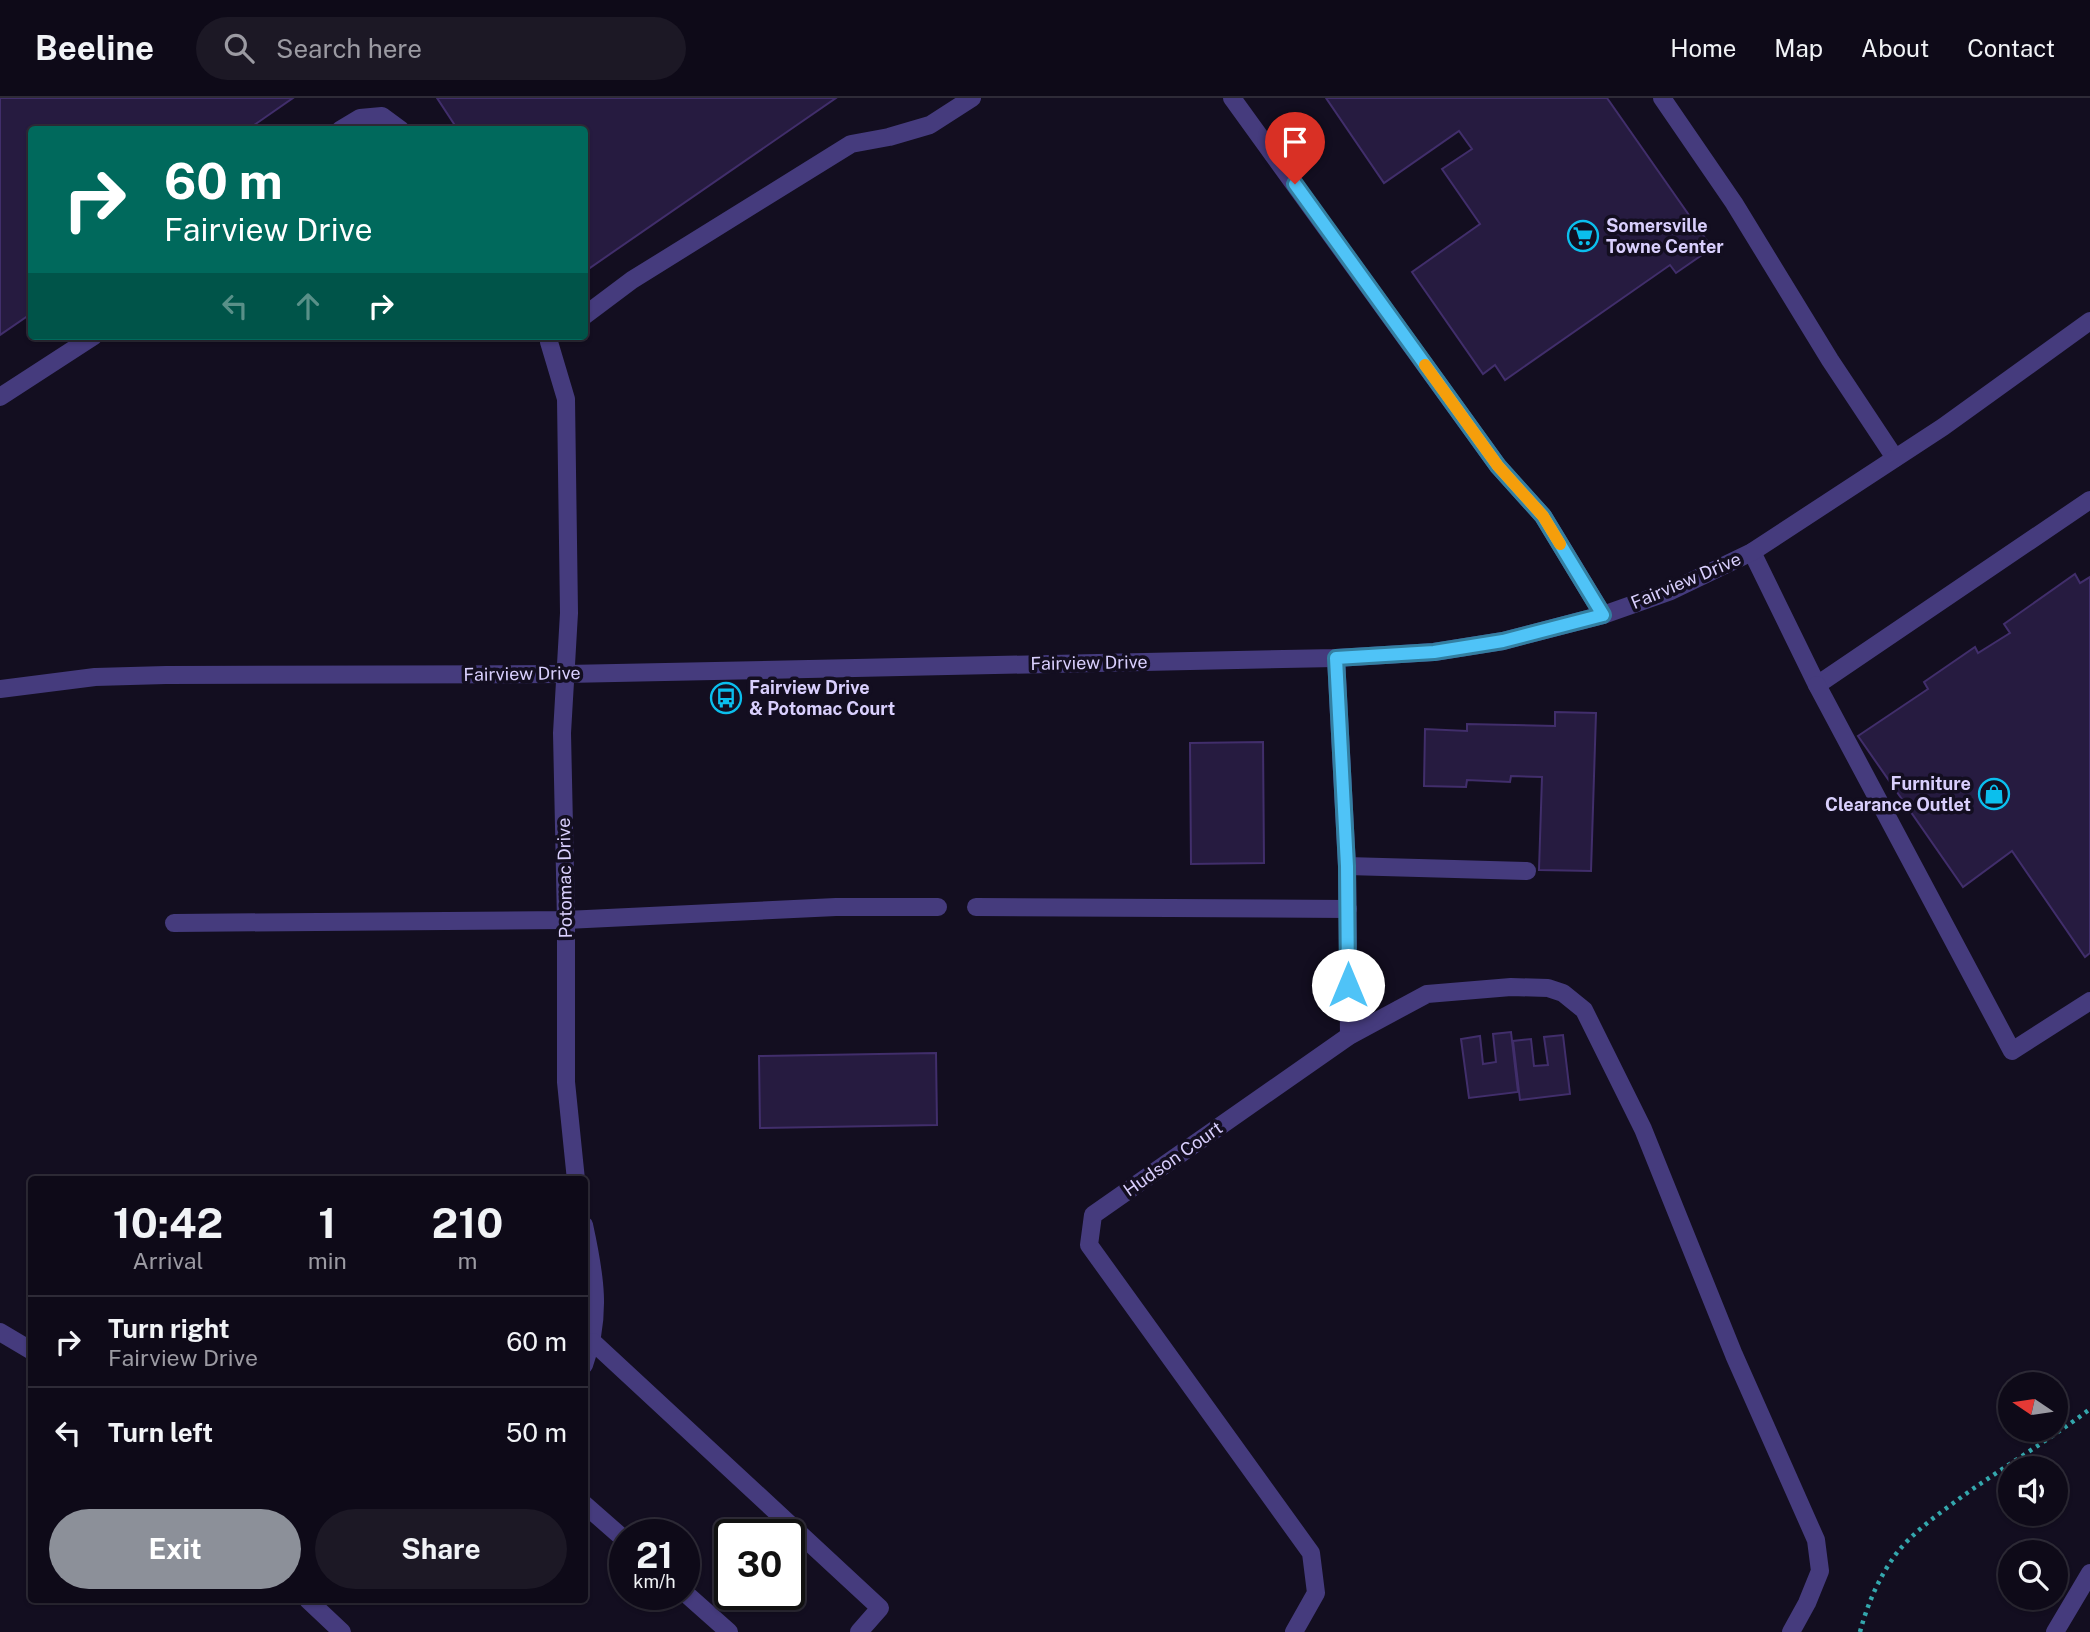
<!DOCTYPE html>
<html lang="en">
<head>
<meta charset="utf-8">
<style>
	body { margin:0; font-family:"Public Sans",sans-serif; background:#1c1825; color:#f1f3f6; height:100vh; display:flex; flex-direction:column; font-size:26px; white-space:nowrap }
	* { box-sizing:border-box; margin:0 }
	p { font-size:23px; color:#9b9aa2 }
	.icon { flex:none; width:38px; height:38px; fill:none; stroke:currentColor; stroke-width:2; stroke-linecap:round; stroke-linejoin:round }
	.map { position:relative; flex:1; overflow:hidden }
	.details { position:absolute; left:28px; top:1078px; width:560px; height:427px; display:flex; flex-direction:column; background:#0e0a18; border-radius:7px; box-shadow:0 2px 5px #0004,0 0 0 2px #2e2b37 }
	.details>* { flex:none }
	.guide { position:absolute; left:28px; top:28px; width:560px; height:214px; border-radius:7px; box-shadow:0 2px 5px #0004,0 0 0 2px #2e2b37; background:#00695c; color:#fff; overflow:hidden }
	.needle { width:46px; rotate:283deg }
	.fabs { position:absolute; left:1998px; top:1274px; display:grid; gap:14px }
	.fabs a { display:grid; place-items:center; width:70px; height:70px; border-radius:50%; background:#0e0a18; box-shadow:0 2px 5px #0004,0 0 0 2px #2e2b37; font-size:35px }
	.speed { position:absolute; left:609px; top:1421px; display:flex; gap:14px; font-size:35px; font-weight:700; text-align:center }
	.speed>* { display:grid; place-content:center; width:91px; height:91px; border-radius:50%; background:#0e0a18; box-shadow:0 2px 5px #0004,0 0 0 2px #2e2b37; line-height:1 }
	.speed small { font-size:18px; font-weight:400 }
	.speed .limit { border:4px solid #111; border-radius:10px; background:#fff; color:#111 }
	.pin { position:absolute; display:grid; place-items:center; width:60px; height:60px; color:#fff; margin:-72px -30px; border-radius:50% 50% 50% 0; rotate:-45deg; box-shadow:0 0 7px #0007 }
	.pin .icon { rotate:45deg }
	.me { position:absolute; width:77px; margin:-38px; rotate:0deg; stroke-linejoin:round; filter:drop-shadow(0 0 5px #0008) }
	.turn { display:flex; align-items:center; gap:24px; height:147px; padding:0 21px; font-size:32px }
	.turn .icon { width:91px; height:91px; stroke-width:2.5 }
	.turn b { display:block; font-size:49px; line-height:60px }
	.lanes { display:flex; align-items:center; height:66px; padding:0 21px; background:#0003; justify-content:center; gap:35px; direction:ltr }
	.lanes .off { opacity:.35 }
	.eta { display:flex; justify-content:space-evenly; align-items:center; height:119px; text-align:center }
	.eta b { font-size:42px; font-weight:700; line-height:49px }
	.action { display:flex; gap:14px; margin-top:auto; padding:14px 21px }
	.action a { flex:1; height:80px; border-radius:42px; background:#8c9099; color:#fff; font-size:28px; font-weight:700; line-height:80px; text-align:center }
	.action a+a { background:#1c1825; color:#f1f3f6 }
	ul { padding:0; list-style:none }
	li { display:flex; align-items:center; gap:21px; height:91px; padding:0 21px; border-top:2px solid #2e2b37 }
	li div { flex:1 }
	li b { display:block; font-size:26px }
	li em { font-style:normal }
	header { display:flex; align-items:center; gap:42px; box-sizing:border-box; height:98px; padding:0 35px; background:#0e0a18; border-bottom:2px solid #2e2b37 }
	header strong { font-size:33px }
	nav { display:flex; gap:38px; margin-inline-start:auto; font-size:24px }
	.search { width:490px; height:63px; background:#1c1825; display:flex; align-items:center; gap:18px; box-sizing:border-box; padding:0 24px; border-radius:38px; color:#9b9aa2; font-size:26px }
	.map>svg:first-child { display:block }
	.building { fill:#261b40; stroke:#412e6b; stroke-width:2 }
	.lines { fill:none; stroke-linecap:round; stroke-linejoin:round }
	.path { stroke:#34a7ad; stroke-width:4.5; stroke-dasharray:3.5 5; stroke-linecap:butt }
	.minor { stroke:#453b7d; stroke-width:18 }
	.route-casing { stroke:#337fa1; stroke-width:18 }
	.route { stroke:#4fc3f7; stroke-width:12 }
	.slow { stroke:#f59e0b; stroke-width:12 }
	.labels { text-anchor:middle; stroke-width:7; stroke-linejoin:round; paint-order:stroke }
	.poi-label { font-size:18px; font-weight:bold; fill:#d9cffd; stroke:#130e20; text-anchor:start }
	.street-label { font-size:18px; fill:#d9cffd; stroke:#130e20 }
</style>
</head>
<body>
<header>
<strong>Beeline</strong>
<div class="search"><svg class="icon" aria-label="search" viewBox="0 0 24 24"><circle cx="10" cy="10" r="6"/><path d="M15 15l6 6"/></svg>Search here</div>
<nav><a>Home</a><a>Map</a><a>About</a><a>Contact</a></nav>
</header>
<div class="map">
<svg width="2090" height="1534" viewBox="0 0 2090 1534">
	<rect width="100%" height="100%" fill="#130e20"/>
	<!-- building -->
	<g class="building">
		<polygon points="0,0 293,0 247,32 32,32 32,215 0,237"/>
		<polygon points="437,0 836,0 584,174 584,32 458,32"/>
		<polygon points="1326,0 1607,0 1712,150 1676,175 1670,167 1505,282 1495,267 1483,276 1412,174 1480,126 1442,71 1472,51 1459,33 1384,85"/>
		<polygon points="2075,476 2080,485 2090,479 2090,855 2085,859 2012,753 1963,789 1858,638 1928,591 1924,584 1975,549 1978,555 2010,535 2004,526"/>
		<polygon points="1555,614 1596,615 1591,773 1539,772 1542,679 1511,678 1510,684 1467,682 1466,689 1424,688 1425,631 1467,633 1467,626 1555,628"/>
		<polygon points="1263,644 1264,765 1191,766 1190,645"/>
		<polygon points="1511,934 1518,994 1469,1000 1461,941 1480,938 1483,966 1496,964 1493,936"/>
		<polygon points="1563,937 1570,996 1520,1002 1513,943 1531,941 1534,968 1548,967 1544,939"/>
		<polygon points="936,955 937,1027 760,1030 759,958"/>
	</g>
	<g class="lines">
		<!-- path -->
		<path class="path" d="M 1860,1534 C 1867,1507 1879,1479 1896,1456 C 1910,1438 1929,1423 1948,1409 C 1994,1374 2044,1346 2090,1311"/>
		<!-- minor -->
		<g class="minor">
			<polyline points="1232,0 1498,368 1543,418 1603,517"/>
			<polyline points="1662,0 1734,105 1830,262 1895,360"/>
			<polyline points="340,32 360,20 382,18 401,32"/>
			<polyline points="584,218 632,182 851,46 889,39 930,27 972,0"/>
			<polyline points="549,244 566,301 569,515 562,635 566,822 566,984 576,1082"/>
			<polyline points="0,299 94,238"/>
			<polyline points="1752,454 1817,587 2090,402"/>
			<polyline points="1336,560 1347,768 1349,938"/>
			<polyline points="1817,587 2012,953 2090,903"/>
			<polyline points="0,591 95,579 166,577 566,576 1336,560 1434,554 1503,543 1603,517 1671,493 1752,454 1943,329 2090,223"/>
			<polyline points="1347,768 1527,773"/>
			<polyline points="976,809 1348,811"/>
			<polyline points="174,825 566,822 836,809 938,809"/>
			<path d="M 584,1127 C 595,1177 602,1218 584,1267"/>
			<polyline points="0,1234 32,1253"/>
			<polyline points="593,1244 880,1510 859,1534"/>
			<polyline points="584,1406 625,1442"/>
			<polyline points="684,1494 729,1534"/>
			<polyline points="308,1502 342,1534"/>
			<polyline points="1294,1534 1316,1495 1311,1455 1089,1147 1093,1117 1349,938 1427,896 1511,889 1548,890 1563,895 1584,912 1643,1031 1734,1257 1816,1442 1820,1473 1807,1505 1791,1534"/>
			<polyline points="2055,1534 2090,1475"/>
		</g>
	</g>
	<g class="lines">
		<!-- route casing -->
		<g class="route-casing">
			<polyline id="route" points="1295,86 1498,368 1543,418 1603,517 1503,543 1434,554 1336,560 1347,768 1348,887"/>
		</g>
		<!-- route -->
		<use href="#route" class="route"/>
		<!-- slow -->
		<polyline class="slow" points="1425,267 1498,368 1543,418 1560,446"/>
	</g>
	<!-- icons -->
	<defs>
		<g id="supermarket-ring" transform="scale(1.575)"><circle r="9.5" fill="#130e20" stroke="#0bbfed" stroke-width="1.5"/><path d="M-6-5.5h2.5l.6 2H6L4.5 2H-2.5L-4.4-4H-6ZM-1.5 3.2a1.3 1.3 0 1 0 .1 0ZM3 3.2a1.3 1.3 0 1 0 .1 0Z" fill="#0bbfed"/></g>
		<g id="bus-ring" transform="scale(1.575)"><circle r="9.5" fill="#130e20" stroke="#0bbfed" stroke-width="1.5"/><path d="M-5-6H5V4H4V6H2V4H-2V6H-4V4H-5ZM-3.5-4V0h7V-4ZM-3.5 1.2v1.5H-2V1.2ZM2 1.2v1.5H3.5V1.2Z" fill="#0bbfed"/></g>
		<g id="shop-ring" transform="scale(1.575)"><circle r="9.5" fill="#130e20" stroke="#0bbfed" stroke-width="1.5"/><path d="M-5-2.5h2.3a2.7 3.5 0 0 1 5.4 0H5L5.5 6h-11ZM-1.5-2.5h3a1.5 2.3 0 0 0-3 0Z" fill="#0bbfed"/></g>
	</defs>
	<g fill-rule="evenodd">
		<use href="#supermarket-ring" x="1583" y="138"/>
		<use href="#bus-ring" x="726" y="600"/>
		<use href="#shop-ring" x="1994" y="696"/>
	</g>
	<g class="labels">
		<!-- poi labels -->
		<g class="poi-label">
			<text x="1606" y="134">Somersville<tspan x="1606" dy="21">Towne Center</tspan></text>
			<text x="749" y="596">Fairview Drive<tspan x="749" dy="21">&amp; Potomac Court</tspan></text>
			<text x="1971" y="692" text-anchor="end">Furniture<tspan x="1971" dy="21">Clearance Outlet</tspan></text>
		</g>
		<!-- street labels -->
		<g class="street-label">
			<text transform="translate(1686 483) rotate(-23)" y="6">Fairview Drive</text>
			<text transform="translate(1089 565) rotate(-1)" y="6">Fairview Drive</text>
			<text transform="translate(522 576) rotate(-1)" y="6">Fairview Drive</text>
			<text transform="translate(565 780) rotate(-91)" y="6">Potomac Drive</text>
			<text transform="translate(1173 1061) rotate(-35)" y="6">Hudson Court</text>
		</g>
	</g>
</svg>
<div class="fabs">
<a><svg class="needle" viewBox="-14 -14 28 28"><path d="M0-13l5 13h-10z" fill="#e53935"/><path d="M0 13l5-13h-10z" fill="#9b9aa2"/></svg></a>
<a><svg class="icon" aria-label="sound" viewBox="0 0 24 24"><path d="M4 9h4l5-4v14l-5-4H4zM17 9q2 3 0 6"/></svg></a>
<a><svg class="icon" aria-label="search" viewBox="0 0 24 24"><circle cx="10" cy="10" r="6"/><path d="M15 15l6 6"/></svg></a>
</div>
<div class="speed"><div>21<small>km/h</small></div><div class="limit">30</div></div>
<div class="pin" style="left:1295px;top:86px;background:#d93025"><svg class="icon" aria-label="arrive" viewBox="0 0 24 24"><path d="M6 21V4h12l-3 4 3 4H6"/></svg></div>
<svg class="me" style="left:1348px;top:887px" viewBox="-20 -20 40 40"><circle r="19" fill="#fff"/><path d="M0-13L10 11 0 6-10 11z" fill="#4fc3f7"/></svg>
<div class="guide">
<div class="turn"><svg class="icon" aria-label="right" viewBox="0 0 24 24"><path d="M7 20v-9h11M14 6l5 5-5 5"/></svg><div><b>60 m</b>Fairview Drive</div></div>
<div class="lanes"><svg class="icon off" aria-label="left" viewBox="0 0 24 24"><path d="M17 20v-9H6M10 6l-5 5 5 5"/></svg><svg class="icon off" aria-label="ahead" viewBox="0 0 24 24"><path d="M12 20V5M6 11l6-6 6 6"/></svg><svg class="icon" aria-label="right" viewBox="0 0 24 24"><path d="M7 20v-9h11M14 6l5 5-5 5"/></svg></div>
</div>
<section class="details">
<div class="eta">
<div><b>10:42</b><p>Arrival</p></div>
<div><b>1</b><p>min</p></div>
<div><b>210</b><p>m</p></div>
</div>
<ul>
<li><svg class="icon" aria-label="right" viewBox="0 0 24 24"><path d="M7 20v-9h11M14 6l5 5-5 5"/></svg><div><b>Turn right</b><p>Fairview Drive</p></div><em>60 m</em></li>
<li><svg class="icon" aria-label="left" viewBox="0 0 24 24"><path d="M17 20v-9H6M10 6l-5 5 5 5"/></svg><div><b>Turn left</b></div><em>50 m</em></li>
</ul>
<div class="action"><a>Exit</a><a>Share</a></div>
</section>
</div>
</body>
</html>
